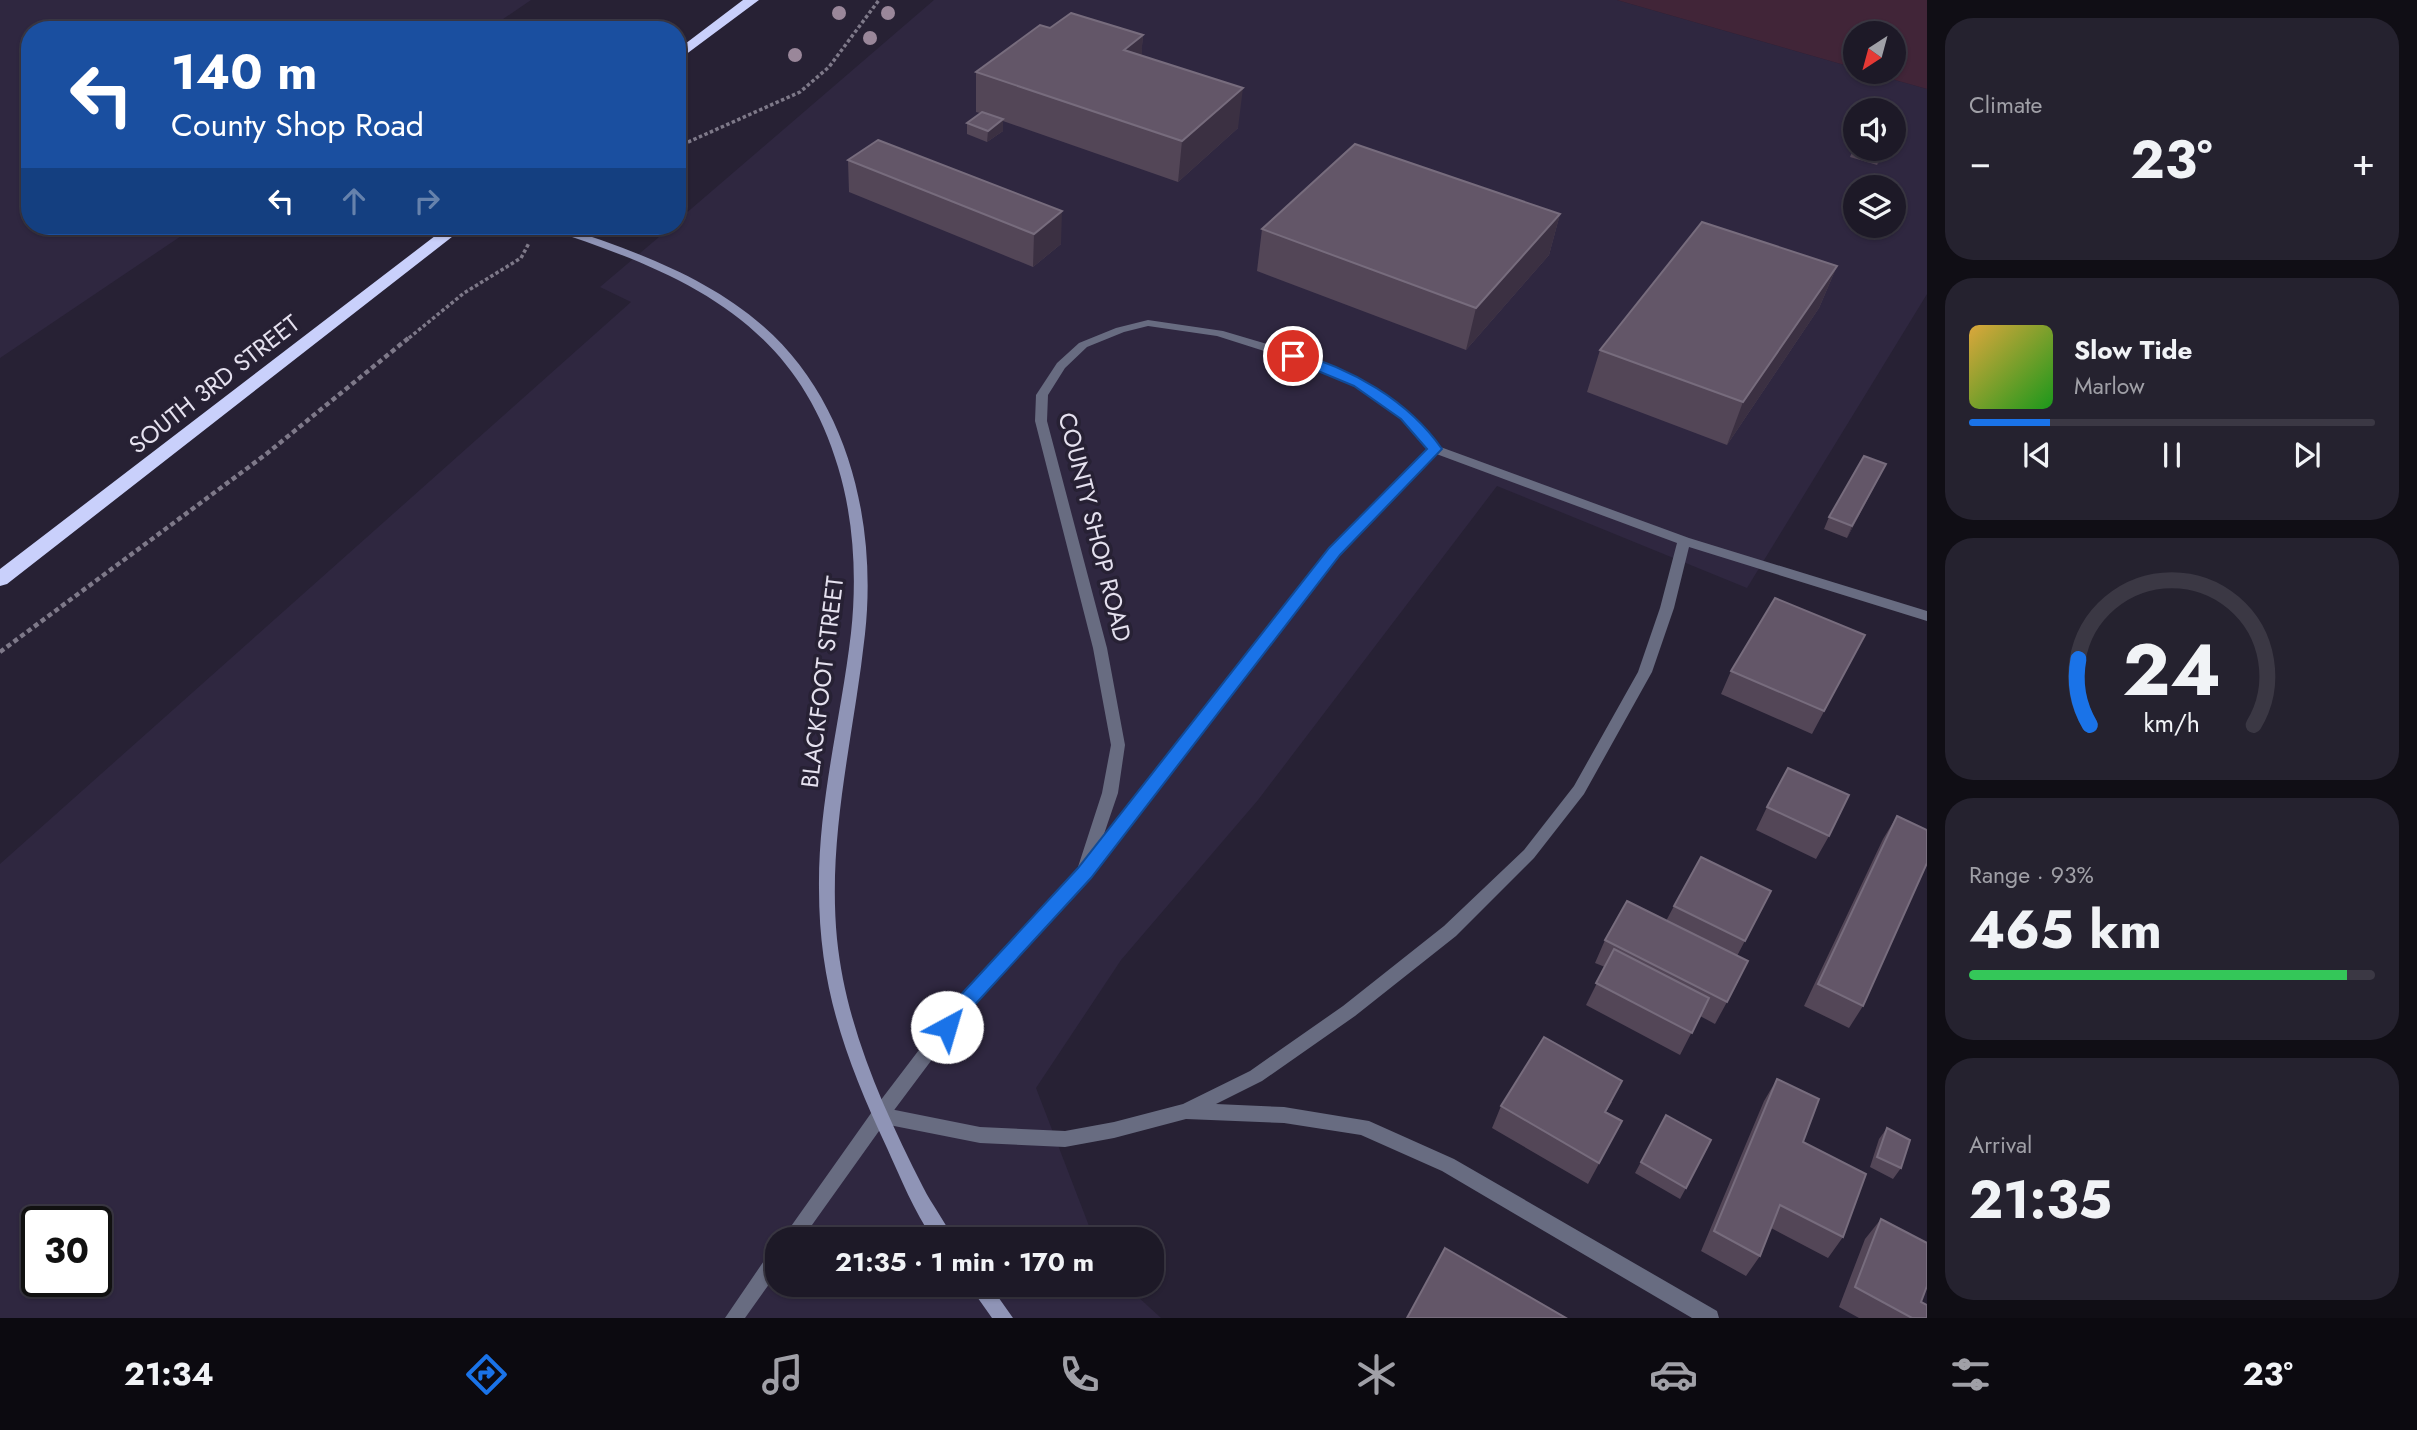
<!DOCTYPE html>
<html lang="en">
<head>
<meta charset="utf-8">
<style>
  :root { --surface:#1d1927; --page:#25222f; --text:#f1f3f6; --muted:#a0a0a7; --line:#3b3844; --accent:#1a73e8 }
  body { margin:0; font-family:Jost,sans-serif; background:var(--page); color:var(--text); height:100vh; display:flex; flex-direction:column; font-size:26px; white-space:nowrap }
  * { box-sizing:border-box; margin:0 }
  p { font-size:23px; color:var(--muted) }
  .icon { flex:none; width:38px; height:38px; fill:none; stroke:currentColor; stroke-width:2; stroke-linecap:round; stroke-linejoin:round }
  .map { position:relative; flex:1; overflow:hidden }
  .drawer { display:flex; flex-direction:column; gap:18px; padding:18px; background:#100e15; width:490px }
  .drawer>* { flex:none }
  .top-card { position:absolute; left:21px; top:21px; width:665px; height:214px; border-radius:28px; box-shadow:0 2px 5px #0004,0 0 0 2px var(--line); background:#1a4fa0; color:#fff; overflow:hidden }
  .needle { width:46px; rotate:216deg }
  .buttons { position:absolute; left:1843px; top:21px; display:grid; gap:14px }
  .buttons a { display:grid; place-items:center; width:63px; height:63px; border-radius:50%; background:var(--surface); box-shadow:0 2px 5px #0004,0 0 0 2px var(--line); font-size:35px }
  .speed { position:absolute; left:21px; top:1206px; display:flex; gap:14px; font-size:35px; font-weight:700; text-align:center }
  .speed>* { display:grid; place-content:center; width:91px; height:91px; border-radius:50%; background:var(--surface); box-shadow:0 2px 5px #0004,0 0 0 2px var(--line); line-height:1 }
  .speed .limit { border:4px solid #111; border-radius:10px; background:#fff; color:#111 }
  .pin { position:absolute; display:grid; place-items:center; width:60px; height:60px; color:#fff; margin:-30px; border:4px solid #fff; border-radius:50%; box-shadow:0 2px 7px #0007 }
  .me { position:absolute; width:77px; margin:-38px; rotate:39deg; stroke-linejoin:round; filter:drop-shadow(0 0 5px #0008) }
  .turn { display:flex; align-items:center; gap:24px; height:147px; padding:0 35px; font-size:32px }
  .turn .icon { width:91px; height:91px; stroke-width:2.5 }
  .turn b { display:block; font-size:49px; line-height:60px }
  .lanes { display:flex; align-items:center; height:66px; padding:0 35px; background:#0003; justify-content:center; gap:35px; direction:ltr }
  .lanes .off { opacity:.35 }
  .big { font-size:52px; font-weight:700; line-height:1.1 }
  .drawer .widget { flex:1; display:flex; flex-direction:column; justify-content:center; gap:10px; min-width:0; padding:0 24px; border-radius:28px; background:var(--page) }
  .drawer .dial { align-items:center; gap:0 }
  .dial svg { height:182px; overflow:visible; fill:none; stroke:var(--line); stroke-width:7; stroke-linecap:round; text-anchor:middle }
  .dial text { fill:var(--text); stroke:none }
  .song { display:flex; align-items:center; gap:21px }
  .cover { width:84px; height:84px; border-radius:10px; background:linear-gradient(135deg,hsl(40 70% 55%),hsl(120 70% 35%)) }
  .played { height:7px; border-radius:4px; background:linear-gradient(90deg,var(--accent) 20%,var(--line) 20%) }
  .keys { display:flex; justify-content:space-around; direction:ltr }
  .heat { display:flex; justify-content:space-between; align-items:center; font-size:38px; direction:ltr }
  .charge { height:10px; border-radius:5px; background:linear-gradient(90deg,#34c759 93%,var(--line) 0) }
  .trip { position:absolute; left:765px; top:1227px; width:399px; height:70px; border-radius:28px; background:var(--surface); box-shadow:0 2px 5px #0004,0 0 0 2px var(--line); font-weight:700; line-height:70px; text-align:center }
  .tab-bar { display:flex; height:112px; justify-content:space-around; align-items:center; background:#0c0a10; color:var(--muted) }
  .tab-bar .icon { width:49px; height:49px }
  .tab-bar .current { color:var(--accent) }
  .tab-bar b { font-size:32px; color:var(--text) }
  main { display:flex; flex:1; min-height:0 }
  .map>svg:first-child { display:block }
  .built { fill:#2f2740; fill-rule:evenodd }
  .green { fill:#412538 }
  .lines { fill:none; stroke-linecap:round; stroke-linejoin:round }
  .path-far1 { stroke:#7e7989; stroke-width:3.5; stroke-dasharray:3.5 2.5; stroke-linecap:butt }
  .path { stroke:#7e7989; stroke-width:4.5; stroke-dasharray:5 3.5; stroke-linecap:butt }
  .lane { fill:#686c81; fill-rule:evenodd }
  .street { fill:#686c81; fill-rule:evenodd }
  .secondary { fill:#8f94b6; fill-rule:evenodd }
  .highway { fill:#c9d0fb; fill-rule:evenodd }
  .tree { fill:#9a879a }
  .wall { fill:#534657 }
  .shaded-wall { fill:#3b3042 }
  .building { fill:#635668; stroke:#776c7d; stroke-width:2 }
  .route { fill:#1a73e8; stroke:#114b97; stroke-width:2 }
  .labels { text-anchor:middle; dominant-baseline:central; stroke-width:7; stroke-linejoin:round; paint-order:stroke }
  .street-label { font-size:24px; fill:#e5e1ef; stroke:#272134 }
</style>
</head>
<body>
<main>
<div class="map">
<svg width="1927" height="1318" viewBox="0 0 1927 1318">
  <rect width="100%" height="100%" fill="#272134"/>
  <path class="built" d="M0,0h531l-44,30h-457v196h166l-196,132z
    M934,0h683l238,68v4h12l60,17v205l-180,294 -250,-102 -239,314 -137,160 -85,128 58,151h-317v45l348,1 36,33h-1161v-454l631,-562 -31,-15 72,-61h5v-5zM1855,110h39v39h-39zM1855,187h39v39h-39zM37,1222h59v59h-59z"/>
  <path class="green" d="M1617,0h310v89l-60,-17h27v-39h-39v35z"/>
  <g class="lines">
    <path class="path-far1" d="M677,147l123,-55 29,-25 50,-67
      M409,338l55,-45 57,-35 8,-15"/>
    <path class="path" d="M0,652l265,-197 146,-119"/>
    <path class="lane" d="M1435,445l254,93 238,73v10l-238,-74 -15,61 -22,64 -68,122 -50,64 -78,78 -101,80 -93,65 -46,23 68,3 85,14 85,38 263,152 2,7h-27l-250,-147 -81,-36 -77,-12 -98,-4 -72,19 -49,9 -85,-4 -96,-19 -82,115h-20l92,-130 6,-2 100,20 85,4 49,-9 69,-18 67,-33 93,-65 101,-80 80,-76 50,-64 64,-114 22,-64 17,-65 -246,-91 -2,-3z
      M777,1249v24l-32,45h-20l45,-66z"/>
    <path class="street" d="M1148,320l75,11 74,22 66,27 47,33 31,36 -102,106 -249,322 -121,133 -83,111 -6,2 -6,-2 -3,-6 3,-6 83,-109 120,-130 25,-77 9,-48 -18,-97 -58,-227 1,-26 21,-32 22,-20 37,-15zM1148,326l69,10 72,23 66,27 47,33 26,30 -99,100 -226,288 15,-44 7,-48 -18,-97 -60,-227 1,-26 17,-27 22,-21 37,-15z"/>
    <path class="secondary" d="M544,226h15c71,23 147,50 204,100 86,75 114,198 102,308 -11,102 -38,201 -28,305 9,88 46,169 86,248 9,18 22,34 30,52h-20c-19,-28 -32,-60 -46,-91 -41,-88 -68,-160 -68,-259 -1,-87 22,-170 32,-256 6,-55 3,-113 -13,-166 -44,-148 -158,-195 -293,-239z
      M968,1284h21l24,34h-21z"/>
    <path class="highway" d="M743,0h16l-82,61v-11z
      M448,226h18l-459,358 -7,2v-17z"/>
  </g>
  <g class="tree">
    <circle cx="839" cy="13" r="7"/>
    <circle cx="888" cy="13" r="7"/>
    <circle cx="870" cy="38" r="7"/>
    <circle cx="795" cy="55" r="7"/>
  </g>
  <path class="wall" d="M1050,28l93,7 -2,21 97,72 -60,54 -175,-61v10l-16,11 -20,-8v-11l13,-10 -4,-1v-40z
    M1855,145v4h33l-11,16 -27,-8z
    M848,160l213,84 -28,23 -184,-75z
    M1560,214l-11,41 -83,95 -209,-79 5,-42z
    M1837,266l-18,42 -92,137 -140,-53 13,-42z
    M1886,464l-39,74 -23,-9 5,-12z
    M1865,635l-53,99 -91,-40 10,-23z
    M1767,807l62,29 -13,23 -60,-29z
    M1897,816l-34,190 -14,22 -45,-22 79,-167z
    M1771,891l-34,65 -10,46 -12,22 -15,-8 -20,39 -94,-50 19,-38 -10,-4 10,-23 61,-19 8,-15z
    M1777,1079l66,158 -15,21 -57,-30 -11,28 -14,20 -45,-25 63,-150z
    M1612,1102l-6,10 16,9 -34,63 -96,-56 9,-22z
    M1666,1115l20,73 -6,11 -45,-26z
    M1887,1128l14,40 -8,11 -23,-12 9,-28z
    M1881,1219l40,83 6,16h-68l-20,-11 26,-68z"/>
  <path class="shaded-wall" d="M1143,35l-3,40 -16,-25z
    M1243,88l-5,40 -60,54 4,-41z
    M1003,119v12l-16,11 1,-11z
    M1885,149h3l-11,16 4,-11z
    M1062,211l-1,33 -28,23 1,-33z
    M1560,214l-11,41 -83,95 10,-42z
    M1837,266l-18,42 -92,137 16,-43z
    M1886,464l-6,12 -33,62 5,-12z"/>
  <path class="building" d="M1071,13l72,22 -19,15 119,38 -61,53 -206,-69 64,-47 10,3z
    M982,112l21,7 -15,12 -21,-8z
    M1894,128l5,1 -5,8z
    M878,140l184,71 -28,23 -186,-74z
    M1355,144l205,70 -84,94 -214,-79z
    M1866,149h19l-4,5z
    M1702,222l135,44 -94,136 -143,-52z
    M1864,456l22,8 -34,62 -23,-9z
    M1775,598l90,37 -41,76 -93,-40z
    M1788,768l61,27 -20,41 -62,-29z
    M1897,816l30,14v33l-64,143 -45,-22z
    M1701,857l70,34 -26,50 -71,-35z
    M1627,901l121,60 -21,41 -122,-62z
    M1614,949l95,49 -17,35 -96,-50z
    M1544,1037l78,44 -17,31 17,9 -23,42 -98,-57z
    M1777,1079l42,20 -16,43 63,32 -23,63 -63,-32 -20,51 -46,-25z
    M1666,1115l45,25 -25,48 -45,-26z
    M1887,1128l23,12 -9,28 -24,-11z
    M1881,1219l46,24v43l-6,16 6,3v13h-15l-57,-31z
    M1445,1248l121,70h-159z"/>
  <path class="route" d="M1293,352c58,16 115,48 149,97l-102,106 -249,323 -121,132c-8,11 -15,28 -30,23l-3,-6 20,-28 121,-131 251,-320 98,-99 -26,-30 -47,-33 -65,-27 -2,-3z"/>
  <g class="labels">
    <g class="street-label">
      <text transform="translate(214 384) rotate(-38)">SOUTH 3RD STREET</text>
      <text transform="translate(1095 527) rotate(76)">COUNTY SHOP ROAD</text>
      <text transform="translate(822 682) rotate(-83)">BLACKFOOT STREET</text>
    </g>
  </g>
</svg>
<div class="buttons">
<a><svg class="needle" viewBox="-14 -14 28 28"><path d="M0-13l5 13h-10z" fill="#e53935"/><path d="M0 13l5-13h-10z" fill="#a0a0a7"/></svg></a>
<a><svg class="icon" aria-label="sound" viewBox="0 0 24 24"><path d="M4 9h4l5-4v14l-5-4H4zM17 9q2 3 0 6"/></svg></a>
<a><svg class="icon" aria-label="layers" viewBox="0 0 24 24"><path d="M12 4l9 5-9 5-9-5zM3 14l9 5 9-5"/></svg></a>
</div>
<div class="speed"><div class="limit">30</div></div>
<div class="pin" style="left:1293px;top:356px;background:#d93025"><svg class="icon" aria-label="arrive" viewBox="0 0 24 24"><path d="M6 21V4h12l-3 4 3 4H6"/></svg></div>
<svg class="me" style="left:947px;top:1027px" viewBox="-20 -20 40 40"><circle r="19" fill="#fff"/><path d="M0-13L10 11 0 6-10 11z" fill="#1a73e8"/></svg>
<div class="trip">21:35 · 1 min · 170 m</div>
<div class="top-card">
<div class="turn"><svg class="icon" aria-label="left" viewBox="0 0 24 24"><path d="M17 20v-9H6M10 6l-5 5 5 5"/></svg><div><b>140 m</b>County Shop Road</div></div>
<div class="lanes"><svg class="icon" aria-label="left" viewBox="0 0 24 24"><path d="M17 20v-9H6M10 6l-5 5 5 5"/></svg><svg class="icon off" aria-label="ahead" viewBox="0 0 24 24"><path d="M12 20V5M6 11l6-6 6 6"/></svg><svg class="icon off" aria-label="right" viewBox="0 0 24 24"><path d="M7 20v-9h11M14 6l5 5-5 5"/></svg></div>
</div>
</div>
<section class="drawer">
<div class="widget"><p>Climate</p>
<div class="heat"><a>−</a><b class="big">23°</b><a>+</a></div>
</div>
<div class="widget">
<div class="song"><i class="cover"></i><div><b>Slow Tide</b><p>Marlow</p></div></div>
<div class="played"></div>
<div class="keys"><svg class="icon" aria-label="previous" viewBox="0 0 24 24"><path d="M18 5L8 12l10 7zM5 5v14"/></svg><svg class="icon" aria-label="pause" viewBox="0 0 24 24"><path d="M8 5v14M16 5v14"/></svg><svg class="icon" aria-label="next" viewBox="0 0 24 24"><path d="M6 5l10 7-10 7zM19 5v14"/></svg></div>
</div>
<div class="widget dial"><svg viewBox="0 0 100 80">
<path d="M14 69A42 42 0 1 1 86 69"/>
<path d="M14 69A42 42 0 0 1 9 40" stroke="#1a73e8"/>
<text x="50" y="56" font-size="32" font-weight="700">24</text>
<text x="50" y="72" font-size="11">km/h</text>
</svg></div>
<div class="widget"><p>Range · 93%</p><b class="big">465 km</b><div class="charge"></div></div>
<div class="widget"><p>Arrival</p><b class="big">21:35</b></div>
</section>
</main>
<nav class="tab-bar">
<b>21:34</b>
<svg class="icon current" aria-label="directions" viewBox="0 0 24 24"><path d="M12 3l9 9-9 9-9-9zM9 14v-3h6M13 9l2 2-2 2"/></svg>
<svg class="icon" aria-label="music" viewBox="0 0 24 24"><path d="M9 18V5l10-2v13"/><circle cx="6" cy="18" r="3"/><circle cx="16" cy="16" r="3"/></svg>
<svg class="icon" aria-label="phone" viewBox="0 0 24 24"><path d="M5 4h4l2 5-3 2q2 4 5 5l2-3 5 2v4C11 20 4 13 5 4z"/></svg>
<svg class="icon" aria-label="climate" viewBox="0 0 24 24"><path d="M12 3v18M4 7l16 10M4 17L20 7"/></svg>
<svg class="icon" aria-label="car" viewBox="0 0 24 24"><path d="M5 17H2v-5l4-1 3-4h7l3 4 3 1v5h-3M9 17h6M6 11h13"/><circle cx="7" cy="17" r="2"/><circle cx="17" cy="17" r="2"/></svg>
<svg class="icon" aria-label="filters" viewBox="0 0 24 24"><path d="M4 7h16M4 17h16"/><circle cx="9" cy="7" r="2"/><circle cx="15" cy="17" r="2"/></svg>
<b>23°</b>
</nav>
</body>
</html>
